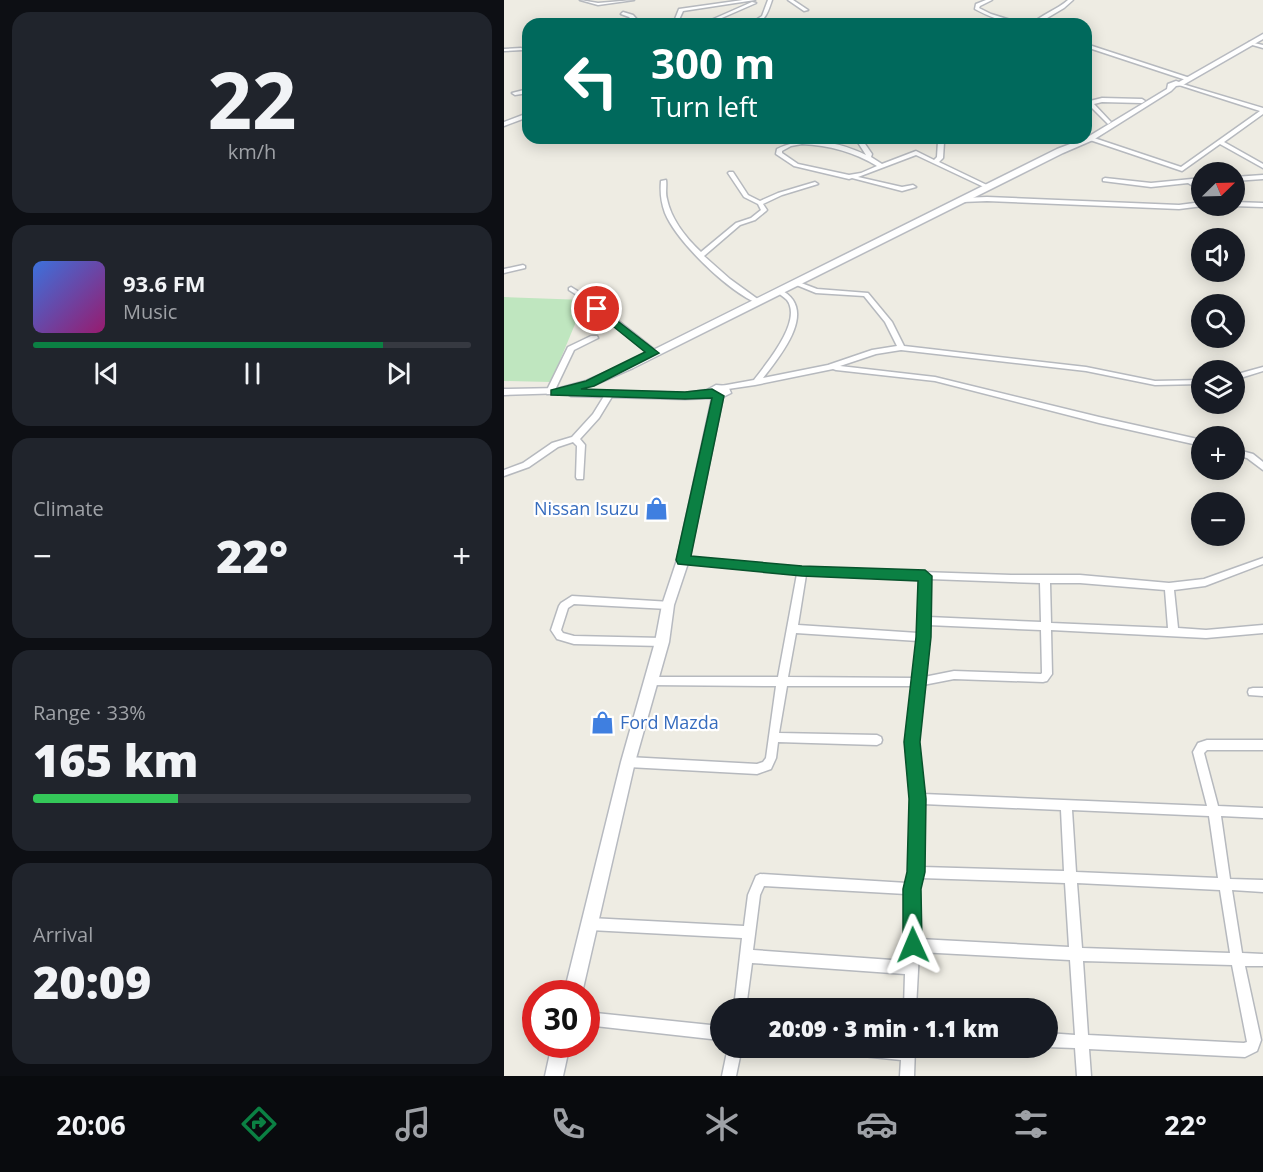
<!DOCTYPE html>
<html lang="en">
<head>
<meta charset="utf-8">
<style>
  :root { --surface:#171b24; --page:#20242c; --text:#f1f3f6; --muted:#9ea1a6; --line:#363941; --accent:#0b8043 }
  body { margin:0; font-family:"Open Sans",sans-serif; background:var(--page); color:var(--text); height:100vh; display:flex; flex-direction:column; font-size:22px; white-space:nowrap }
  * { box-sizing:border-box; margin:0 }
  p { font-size:20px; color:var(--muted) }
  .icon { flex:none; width:33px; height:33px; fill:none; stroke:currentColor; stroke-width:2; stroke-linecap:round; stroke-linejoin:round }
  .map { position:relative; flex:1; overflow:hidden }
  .panel { display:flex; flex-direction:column; gap:12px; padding:12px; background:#0d0f14; width:504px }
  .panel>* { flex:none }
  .hud { position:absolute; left:18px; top:18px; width:570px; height:126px; border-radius:18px; box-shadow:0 3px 15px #0003; background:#00695c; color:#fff; overflow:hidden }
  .needle { width:39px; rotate:67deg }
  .tools { position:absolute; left:687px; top:162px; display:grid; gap:12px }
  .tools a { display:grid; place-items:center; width:54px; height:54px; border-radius:50%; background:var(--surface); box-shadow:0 3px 15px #0003; font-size:30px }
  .speed { position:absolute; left:18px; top:980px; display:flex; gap:12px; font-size:30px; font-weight:700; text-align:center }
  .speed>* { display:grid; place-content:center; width:78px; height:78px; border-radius:50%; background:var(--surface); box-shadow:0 3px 15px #0003; line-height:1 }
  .speed .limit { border:9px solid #d22; background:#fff; color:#111 }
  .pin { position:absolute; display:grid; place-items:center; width:51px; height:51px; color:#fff; margin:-26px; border:3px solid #fff; border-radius:50%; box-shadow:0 2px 6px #0007 }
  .me { position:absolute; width:66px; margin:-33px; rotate:359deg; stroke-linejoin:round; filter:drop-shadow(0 0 4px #0008) }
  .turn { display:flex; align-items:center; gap:21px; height:126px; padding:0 30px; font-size:27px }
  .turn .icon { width:78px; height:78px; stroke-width:2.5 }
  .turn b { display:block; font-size:42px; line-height:51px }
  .big { font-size:45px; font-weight:800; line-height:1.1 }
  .panel .widget { flex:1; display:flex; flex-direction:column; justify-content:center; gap:9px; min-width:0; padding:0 21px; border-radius:18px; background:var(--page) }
  .panel .dial { align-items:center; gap:0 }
  .dial b { font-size:78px; line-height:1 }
  .song { display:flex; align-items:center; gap:18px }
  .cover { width:72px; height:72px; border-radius:9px; background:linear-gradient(135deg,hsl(220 70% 55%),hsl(320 70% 35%)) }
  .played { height:6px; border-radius:3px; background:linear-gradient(90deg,var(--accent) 80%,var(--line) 80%) }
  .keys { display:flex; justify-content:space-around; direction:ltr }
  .heat { display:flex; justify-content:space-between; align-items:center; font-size:33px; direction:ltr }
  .charge { height:9px; border-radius:4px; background:linear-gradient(90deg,#34c759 33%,var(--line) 0) }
  .trip { position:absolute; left:206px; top:998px; width:348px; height:60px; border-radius:30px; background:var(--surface); box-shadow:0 3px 15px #0003; font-weight:800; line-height:60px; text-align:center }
  .dock { display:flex; height:96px; justify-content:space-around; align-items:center; background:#090b0e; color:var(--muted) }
  .dock .icon { width:42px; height:42px }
  .dock .current { color:var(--accent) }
  .dock b { font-size:27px; color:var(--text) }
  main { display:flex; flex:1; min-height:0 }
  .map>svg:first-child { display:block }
  .green { fill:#bfe6bf }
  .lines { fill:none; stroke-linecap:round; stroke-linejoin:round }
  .street-casing { stroke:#b6b9be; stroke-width:3 }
  .secondary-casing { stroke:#b7bac0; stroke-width:3 }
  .street { fill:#fff; fill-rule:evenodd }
  .secondary { fill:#fff; fill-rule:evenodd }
  .route { fill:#0b8043; stroke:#07532c; stroke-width:1.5 }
  .labels { text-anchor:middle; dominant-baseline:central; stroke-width:4.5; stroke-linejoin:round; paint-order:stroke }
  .shop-label { font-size:18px; fill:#366cbe; stroke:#fff; text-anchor:end }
</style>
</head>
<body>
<main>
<section class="panel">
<div class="widget dial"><b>22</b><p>km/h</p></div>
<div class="widget">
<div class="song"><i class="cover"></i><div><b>93.6 FM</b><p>Music</p></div></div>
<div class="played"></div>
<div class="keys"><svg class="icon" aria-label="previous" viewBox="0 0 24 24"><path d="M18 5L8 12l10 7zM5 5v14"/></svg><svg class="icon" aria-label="pause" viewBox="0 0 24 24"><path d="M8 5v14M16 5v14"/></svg><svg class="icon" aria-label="next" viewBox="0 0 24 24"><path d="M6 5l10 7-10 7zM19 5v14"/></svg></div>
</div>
<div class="widget"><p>Climate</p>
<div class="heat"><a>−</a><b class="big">22°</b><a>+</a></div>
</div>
<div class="widget"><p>Range · 33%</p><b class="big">165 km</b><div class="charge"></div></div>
<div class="widget"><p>Arrival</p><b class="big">20:09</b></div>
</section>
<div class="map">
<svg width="759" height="1076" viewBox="0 0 759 1076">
  <rect width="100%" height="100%" fill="#eeece3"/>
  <path class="green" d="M0,297l81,3 -34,82 -47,-1z"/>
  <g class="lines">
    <defs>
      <path id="street" d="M76,0l18,3 36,-3 -36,5z
        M239,0h12l-72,11 -6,13h-4l6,-15z
        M264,0h4c-4,12 -7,24 -22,24l12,-8z
        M284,0h5l15,10 -4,1z
        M482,0h6l-12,6 -1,2 12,6 32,10c-16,0 -33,-7 -48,-15l1,-5z
        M564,0h5l-9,8 -27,16h-5c10,-10 25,-14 36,-24z
        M248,2l4,1 -48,21h-6z
        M119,12l10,3 8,9h-5l-7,-7 -8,-3z
        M745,42l14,3v3l-14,-4z
        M582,44l104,34 1,1 -5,1 -100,-33z
        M17,48l2,1v1l-19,1v-2z
        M675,83l84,25v6l-39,28 39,22v4l-43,-24 -38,27 -98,-33h2v-3l2,1 93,31 79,-56 -81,-26z
        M24,89v4l-13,2 -3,-2z
        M598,98l40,1 3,2 -3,2 -40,-1 -8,2 16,17 1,1 -3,2 -19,-19 -3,1v-4z
        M24,113v4l-24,9v-4z
        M351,138h6l11,16 -1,3 11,7 34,-13 18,9 3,-3 1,-16 3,-3h7l-4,4 -1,16 -4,4 52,25 -5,1 -70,-33 -58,22 44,10 11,-2 3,2 -14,4 -50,-13 -3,1 -55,-13 -18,-12 1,-5c28,-14 62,-7 89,6zM298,144c27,1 52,8 75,22l-16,7 -12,2 -51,-11 -16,-11v-2l9,-5z
        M225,172h4l15,23 12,6 18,-8 37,-11 3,2 -36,11 -19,9 4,6 -1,1 -11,9 -15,5 -36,31 26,23 29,21v2l-2,1c-29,-12 -80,-61 -92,-90 -4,-11 -5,-20 -4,-32l5,-1c1,6 -1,13 1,19 4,20 19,39 34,53l35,-29 15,-5 10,-8 -3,-6 -14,-7 -16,-24z
        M759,175v4l-29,2v-4z
        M601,178l46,5 51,-5v4h-7l7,8v8l-9,-12 -5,-3 -37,4 -48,-6v-2z
        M483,197l192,8 23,-3v4h1l-24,3 -192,-8 -25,1 -3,-2 3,-2z
        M730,202l29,1v4l-30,-1h1z
        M19,265l2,1v2l-21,5v-4z
        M292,281l21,8 51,4 24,29 12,24 182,21 69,14 47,-1v4l-47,1 -69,-14 -185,-21 -25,4 -36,12 95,11 164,40 103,23v6l-103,-23 -164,-42 -99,-11 -3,-1 -78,16 -34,5 -1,-2 1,-2 33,-6c12,-16 49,-59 33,-80 -3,-3 -8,-6 -11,-9l3,-2c41,19 2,66 -16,89l65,-13 44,-15 25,-4 -12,-24 -21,-26 -48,-3 -22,-9 -1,-1z
        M67,287l21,13 64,51v4h-6l-62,-53 -19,-12v-2z
        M87,336h6l1,2 -24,12 -20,42 -1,2h-6l-1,-2 22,-45z
        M759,367v4l-29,9v-5z
        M102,393h3l4,2 -14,23 -19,21 5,6 -2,34h-6l-1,-2 1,-31 -4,-4 -15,5 -29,20 -25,9v-6l19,-7 29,-20 20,-6 21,-23z
        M730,449l19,5 10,8v8l-16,-12 -13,-3z
        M179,557l119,11 209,7h69l89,8 35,-4 59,-21v6l-58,22 -31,4 4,38 28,2 57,-5v8l-57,5 -155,-8 1,44 -5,7 -4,1 -89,-3 -31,6 -6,57 6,52 284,12 -14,-54 5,-9 9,-3h56v10h-56l-3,3 14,53 45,2v10l-42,-2 9,63 33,1v12l-31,-2 10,63 21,1v12h-18l16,74 -4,11 -12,6 -156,-8 2,27h-14l-2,-28 -28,-1v-14l28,2 -5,-75 -151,-8 -3,56h-12l1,-34 -153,-11 -6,45h-12l8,-70 -152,-8 -4,-2 -2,-4 2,-4 4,-2 154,8 4,-31 8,-19 4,-2 147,9 3,-11 2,-73 -5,-57 6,-56h-126l-8,47 98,2 4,2 1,3 -1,3 -4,2 -99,-3 -2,16 -5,11 -14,5 -129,-7 -4,-2 -1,-3 1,-3 4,-2 129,7 6,-2 3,-4 10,-72 -126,-1 -4,-1 -1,-3 1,-3 4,-1h128l19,-103 -114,-11 -3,-1 -2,-2 2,-2zM302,575l114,4 -2,54 -120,-8zM426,579l110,4 1,39 -113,-5zM546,583h30l85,7 3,38 -117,-5zM424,625l113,5 1,43 -1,1 -87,-3 -30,6zM292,633l122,8 -4,37 -126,-1zM419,804l138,6 3,61 -142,-4zM568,810l137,6 9,62 -142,-6zM417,878l144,5 4,64 -150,-8 -1,-50zM573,883l143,7 10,63 -148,-5zM260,886l142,8v67l-153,-11 7,-55zM579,961l149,4 15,77 -3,1 -156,-8z
        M68,596l99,6 2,3 -2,3 -3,1 -94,-5 -6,4 -7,22 2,3 11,3 88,2 3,1 2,3 -2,3 -3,1 -88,-2 -17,-5 -6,-9 8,-24 2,-3z
        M749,688h10v8l-14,-1 -1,-3 1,-3z
        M82,1012l134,14v14l-134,-15z
        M224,1047h14l-6,29h-14z
        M333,1047h78l-1,29h-14l1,-16 -57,-6 -5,-2z"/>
      <path id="secondary" d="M759,34v5l-80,46 -7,1 -5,5 -78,49 -30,13 -430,215 -39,17 -18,5 109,3 22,-3 9,-5 12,1 3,7 -8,4 -34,163 -15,45 -5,37 -34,120 -53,231h-18l57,-231 34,-120 7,-37 15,-45 35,-162 -27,1 -114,-3 -5,-3 -62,2v-6l56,-1 26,-7 39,-17 432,-215 29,-11 81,-49 1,-5 8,-3 3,1z
        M48,1044h18l-7,32h-18z"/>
    </defs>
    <use href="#street" class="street-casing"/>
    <use href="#secondary" class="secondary-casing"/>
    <use href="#street" class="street"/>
    <use href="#secondary" class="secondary"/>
  </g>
  <path class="route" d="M93,305l62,48 -65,33 -13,3 104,3 27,-3 12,7 -33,160 111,10 123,4 7,6 -1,61 -11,105 6,57 -1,73 -4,17 1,56 -3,7 -6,2 -7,-2 -3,-7v-56l4,-17 2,-73 -5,-57 12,-105 2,-56 -116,-5 -124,-12 -2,-4 36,-162 -27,1 -134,-4v-5l35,-9 59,-29 -51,-41v-5z"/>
  <defs>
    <symbol id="shop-bare" viewBox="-9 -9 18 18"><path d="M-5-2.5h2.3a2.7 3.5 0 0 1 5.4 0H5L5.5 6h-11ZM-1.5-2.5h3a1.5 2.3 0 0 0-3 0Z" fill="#3f7fe0" stroke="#fff" stroke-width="2.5" paint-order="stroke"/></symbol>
  </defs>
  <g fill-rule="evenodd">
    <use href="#shop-bare" x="136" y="492" width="33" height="33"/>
    <use href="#shop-bare" x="82" y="706" width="33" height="33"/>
  </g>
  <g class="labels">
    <g class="shop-label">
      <text x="135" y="508">Nissan Isuzu</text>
      <text x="116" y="722" text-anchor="start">Ford Mazda</text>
    </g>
  </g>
</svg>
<div class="tools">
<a><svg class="needle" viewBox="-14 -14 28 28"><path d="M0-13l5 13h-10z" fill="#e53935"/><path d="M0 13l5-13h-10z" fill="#9ea1a6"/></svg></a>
<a><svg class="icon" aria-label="sound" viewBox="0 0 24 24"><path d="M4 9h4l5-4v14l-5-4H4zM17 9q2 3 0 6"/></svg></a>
<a><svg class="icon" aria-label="search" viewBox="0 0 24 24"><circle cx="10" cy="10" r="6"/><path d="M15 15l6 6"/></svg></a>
<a><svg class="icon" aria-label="layers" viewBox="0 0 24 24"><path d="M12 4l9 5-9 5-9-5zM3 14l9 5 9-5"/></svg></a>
<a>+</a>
<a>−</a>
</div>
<div class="speed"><div class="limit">30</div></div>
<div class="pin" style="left:93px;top:309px;background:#d93025"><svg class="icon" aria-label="arrive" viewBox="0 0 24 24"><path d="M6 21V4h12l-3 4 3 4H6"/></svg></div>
<svg class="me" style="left:409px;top:945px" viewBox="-20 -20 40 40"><path d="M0-17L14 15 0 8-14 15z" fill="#0b8043" stroke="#fff" stroke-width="4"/></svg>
<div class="trip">20:09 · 3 min · 1.1 km</div>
<div class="hud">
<div class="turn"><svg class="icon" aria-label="left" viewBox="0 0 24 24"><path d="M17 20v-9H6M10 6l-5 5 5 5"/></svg><div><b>300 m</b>Turn left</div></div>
</div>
</div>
</main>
<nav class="dock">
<b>20:06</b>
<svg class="icon current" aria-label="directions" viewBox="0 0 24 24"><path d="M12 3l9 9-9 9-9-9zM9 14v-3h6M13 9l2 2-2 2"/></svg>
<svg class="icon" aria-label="music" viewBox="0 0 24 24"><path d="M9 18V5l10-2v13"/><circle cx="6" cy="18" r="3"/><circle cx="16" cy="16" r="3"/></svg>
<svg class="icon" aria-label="phone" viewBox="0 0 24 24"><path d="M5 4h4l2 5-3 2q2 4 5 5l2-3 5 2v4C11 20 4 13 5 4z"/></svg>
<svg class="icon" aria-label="climate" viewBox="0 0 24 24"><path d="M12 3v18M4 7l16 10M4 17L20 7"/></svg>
<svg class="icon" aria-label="car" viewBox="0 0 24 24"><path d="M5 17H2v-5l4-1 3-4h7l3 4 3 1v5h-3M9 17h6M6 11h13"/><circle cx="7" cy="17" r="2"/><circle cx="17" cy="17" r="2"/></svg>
<svg class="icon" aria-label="filters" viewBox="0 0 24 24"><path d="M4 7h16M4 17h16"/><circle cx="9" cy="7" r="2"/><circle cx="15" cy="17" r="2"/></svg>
<b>22°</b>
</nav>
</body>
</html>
